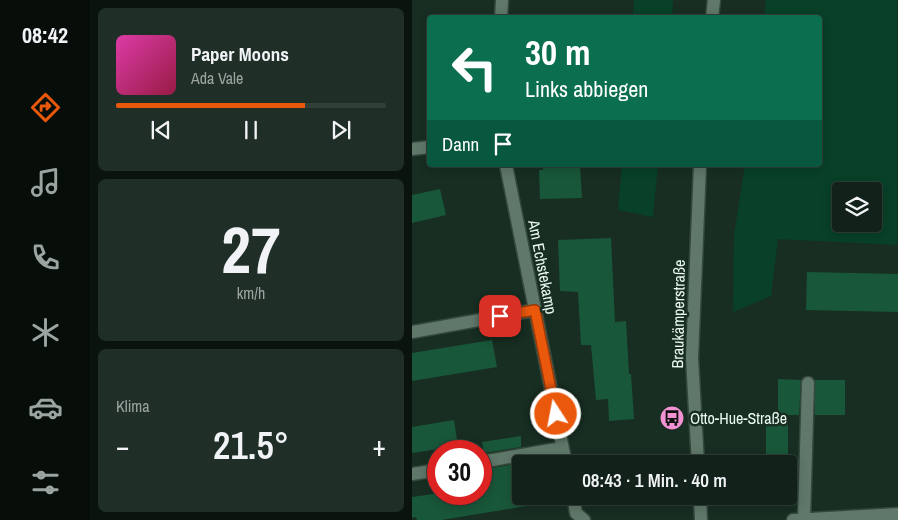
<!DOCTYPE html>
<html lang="de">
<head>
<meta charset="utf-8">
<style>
  :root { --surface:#12221a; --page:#1f2f27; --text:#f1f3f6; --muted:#9ca4a2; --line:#313f39; --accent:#ea580c }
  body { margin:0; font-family:"Archivo Narrow",sans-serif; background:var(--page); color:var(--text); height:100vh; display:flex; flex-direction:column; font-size:19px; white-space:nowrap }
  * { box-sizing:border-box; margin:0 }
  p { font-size:16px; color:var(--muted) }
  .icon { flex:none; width:28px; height:28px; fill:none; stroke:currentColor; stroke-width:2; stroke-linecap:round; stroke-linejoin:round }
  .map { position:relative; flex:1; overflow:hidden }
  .side { display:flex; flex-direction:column; gap:8px; padding:8px; background:#0a130e; width:322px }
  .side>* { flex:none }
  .banner { position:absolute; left:15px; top:15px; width:395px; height:152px; border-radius:5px; box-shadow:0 2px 12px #0003,0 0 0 1px var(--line); background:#0b6e4f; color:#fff; overflow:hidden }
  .fabs { position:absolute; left:420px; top:182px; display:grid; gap:10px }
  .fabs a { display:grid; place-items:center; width:50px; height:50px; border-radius:5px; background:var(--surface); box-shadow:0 2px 12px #0003,0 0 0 1px var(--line); font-size:25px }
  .speed { position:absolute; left:15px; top:440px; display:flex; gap:10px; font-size:25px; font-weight:700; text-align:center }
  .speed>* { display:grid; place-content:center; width:65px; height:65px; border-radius:50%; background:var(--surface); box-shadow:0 2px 12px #0003,0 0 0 1px var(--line); line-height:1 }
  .speed .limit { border:8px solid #d22; background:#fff; color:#111 }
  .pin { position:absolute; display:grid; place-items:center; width:42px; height:42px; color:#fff; margin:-21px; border-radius:10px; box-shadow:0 2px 8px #0006 }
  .me { position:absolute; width:55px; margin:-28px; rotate:349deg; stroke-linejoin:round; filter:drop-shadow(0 0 4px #0008) }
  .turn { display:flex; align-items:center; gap:18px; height:105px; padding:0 15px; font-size:22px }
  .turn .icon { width:65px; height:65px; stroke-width:2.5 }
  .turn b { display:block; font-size:35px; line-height:42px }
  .then { display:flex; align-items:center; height:48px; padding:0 15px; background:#0003; gap:10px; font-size:19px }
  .big { font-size:38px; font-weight:600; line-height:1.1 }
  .side .widget { flex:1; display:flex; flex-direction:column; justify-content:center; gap:8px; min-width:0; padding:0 18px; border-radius:8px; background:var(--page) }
  .side .dial { align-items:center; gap:0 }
  .dial b { font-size:65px; line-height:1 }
  .song { display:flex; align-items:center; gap:15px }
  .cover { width:60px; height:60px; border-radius:8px; background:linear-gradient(135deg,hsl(320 70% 55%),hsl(340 70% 35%)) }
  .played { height:5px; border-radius:2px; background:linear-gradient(90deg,var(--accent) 70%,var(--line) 70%) }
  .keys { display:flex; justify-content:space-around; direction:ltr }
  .heat { display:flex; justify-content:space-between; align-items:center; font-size:28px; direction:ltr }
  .trip { position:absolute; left:100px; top:455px; width:285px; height:50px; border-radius:5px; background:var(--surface); box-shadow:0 2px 12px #0003,0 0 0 1px var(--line); font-weight:600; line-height:50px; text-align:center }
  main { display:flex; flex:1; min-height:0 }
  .tab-bar { display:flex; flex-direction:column; width:90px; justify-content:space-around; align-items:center; background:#070e0a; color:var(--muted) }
  .tab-bar .icon { width:35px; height:35px }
  .tab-bar .active { color:var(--accent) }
  .tab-bar b { font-size:22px; color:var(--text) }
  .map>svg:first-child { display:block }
  .green { fill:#084028; fill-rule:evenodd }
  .building { fill:#19573a }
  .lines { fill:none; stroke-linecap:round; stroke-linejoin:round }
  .minor-casing { stroke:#35483d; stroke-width:15 }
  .minor { stroke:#5f7869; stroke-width:12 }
  .route-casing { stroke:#983908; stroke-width:12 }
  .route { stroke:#ea580c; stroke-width:9 }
  .labels { text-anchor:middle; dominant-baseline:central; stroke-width:5; stroke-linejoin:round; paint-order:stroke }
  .street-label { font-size:16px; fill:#eaf8f0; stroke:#182e22 }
  .poi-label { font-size:16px; fill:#eaf8f0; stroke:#182e22; text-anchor:start }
</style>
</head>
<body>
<main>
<nav class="tab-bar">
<b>08:42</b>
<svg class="icon active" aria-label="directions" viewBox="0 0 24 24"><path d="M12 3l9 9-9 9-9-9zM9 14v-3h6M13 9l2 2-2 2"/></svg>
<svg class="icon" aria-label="music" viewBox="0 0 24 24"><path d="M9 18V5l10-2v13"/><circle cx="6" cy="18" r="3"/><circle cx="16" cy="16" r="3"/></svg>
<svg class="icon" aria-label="phone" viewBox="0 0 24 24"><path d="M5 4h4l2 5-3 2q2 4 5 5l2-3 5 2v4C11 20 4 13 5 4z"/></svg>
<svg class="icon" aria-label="climate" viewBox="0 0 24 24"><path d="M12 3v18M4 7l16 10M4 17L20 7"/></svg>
<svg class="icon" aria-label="car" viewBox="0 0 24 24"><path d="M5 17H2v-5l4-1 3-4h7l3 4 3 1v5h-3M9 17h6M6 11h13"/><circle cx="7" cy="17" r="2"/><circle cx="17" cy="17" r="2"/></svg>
<svg class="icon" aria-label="filters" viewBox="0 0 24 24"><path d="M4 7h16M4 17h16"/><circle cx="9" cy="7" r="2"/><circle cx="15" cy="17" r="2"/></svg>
</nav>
<section class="side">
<div class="widget">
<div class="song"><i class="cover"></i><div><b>Paper Moons</b><p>Ada Vale</p></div></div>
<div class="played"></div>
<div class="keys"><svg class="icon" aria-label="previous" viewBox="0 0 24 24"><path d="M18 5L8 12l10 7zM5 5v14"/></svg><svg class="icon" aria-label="pause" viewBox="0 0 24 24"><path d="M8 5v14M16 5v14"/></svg><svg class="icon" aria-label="next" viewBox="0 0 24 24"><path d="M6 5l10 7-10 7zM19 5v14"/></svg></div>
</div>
<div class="widget dial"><b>27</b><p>km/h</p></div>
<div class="widget"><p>Klima</p>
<div class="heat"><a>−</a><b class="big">21.5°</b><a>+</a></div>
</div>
</section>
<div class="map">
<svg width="486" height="520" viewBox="0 0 486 520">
  <rect width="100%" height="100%" fill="#182e22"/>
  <path class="green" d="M222,0h39l-1,17h-39z
    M354,0h131v245l-119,-6 -7,57 -38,16 1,-77 11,-70h75v-147l-56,-1zM461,191v33h-32v-33z
    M210,165h36l-5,52 -35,-7z"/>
  <path class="building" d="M131,165h37l2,33 -42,1 -1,-29h4z
    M28,189l6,26 -34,8v-28z
    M199,238l4,84 11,-1 3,53h2l3,45 -25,2 -1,-22 -12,1 -5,-55h-10l-3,-53 -18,-1 -2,-51z
    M395,272l91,2v38l-92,-2z
    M80,340l5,27 -85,14v-28z
    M366,379l23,1 -2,35h-11v49h-22v-50l12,1z
    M403,380h30v35h-30z
    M42,420l4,26 -46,7v-26z
    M109,436v11l-37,6 -2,-11z
    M109,463v33h5l1,10 -86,14h-24l-1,-3 -4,1v-21l21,-3h48v-8l9,-2 -3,-15z"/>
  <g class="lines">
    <defs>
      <path id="minor" d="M89,18l1,-18
        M300,18l2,-18
        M0,149l18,-2
        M94,165l60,299
        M0,332l123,-22
        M69,462l81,-14
        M286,464l-6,-106 8,-193
        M0,474l26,-4
        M161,496l3,17 8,7
        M288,496l1,24
        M392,519l4,-136
        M381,520l105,-6"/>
    </defs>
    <use href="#minor" class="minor-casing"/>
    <use href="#minor" class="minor"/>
  </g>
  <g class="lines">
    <defs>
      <path id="route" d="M88,316l35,-6 21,104"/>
    </defs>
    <use href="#route" class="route-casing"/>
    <use href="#route" class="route"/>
  </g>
  <defs>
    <symbol id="bus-disc" viewBox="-11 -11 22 22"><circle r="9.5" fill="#f391d5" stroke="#182e22"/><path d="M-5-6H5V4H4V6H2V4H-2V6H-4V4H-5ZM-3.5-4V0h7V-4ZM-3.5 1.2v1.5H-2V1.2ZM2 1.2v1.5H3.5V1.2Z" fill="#111"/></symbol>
  </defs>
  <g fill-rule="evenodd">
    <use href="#bus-disc" x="246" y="404" width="28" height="28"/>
  </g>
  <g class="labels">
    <g class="street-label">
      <text transform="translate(131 267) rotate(79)">Am Echstekamp</text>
      <text transform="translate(266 314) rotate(-89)">Braukämperstraße</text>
    </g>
    <g class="poi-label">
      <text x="278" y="418">Otto-Hue-Straße</text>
    </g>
  </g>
</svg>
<div class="fabs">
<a><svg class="icon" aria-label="layers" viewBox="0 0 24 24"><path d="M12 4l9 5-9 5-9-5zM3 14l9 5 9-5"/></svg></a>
</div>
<div class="speed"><div class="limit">30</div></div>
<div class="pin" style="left:88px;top:316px;background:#d93025"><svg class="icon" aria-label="arrive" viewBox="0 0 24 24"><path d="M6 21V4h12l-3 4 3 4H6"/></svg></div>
<svg class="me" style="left:144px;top:414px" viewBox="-20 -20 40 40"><circle r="17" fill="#ea580c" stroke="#fff" stroke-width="3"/><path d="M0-11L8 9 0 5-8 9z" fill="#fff"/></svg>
<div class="trip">08:43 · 1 Min. · 40 m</div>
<div class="banner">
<div class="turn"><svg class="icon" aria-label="left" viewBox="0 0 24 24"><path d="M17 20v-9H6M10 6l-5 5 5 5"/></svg><div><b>30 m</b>Links abbiegen</div></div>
<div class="then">Dann<svg class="icon" aria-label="arrive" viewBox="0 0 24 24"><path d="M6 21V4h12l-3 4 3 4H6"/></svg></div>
</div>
</div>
</main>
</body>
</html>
